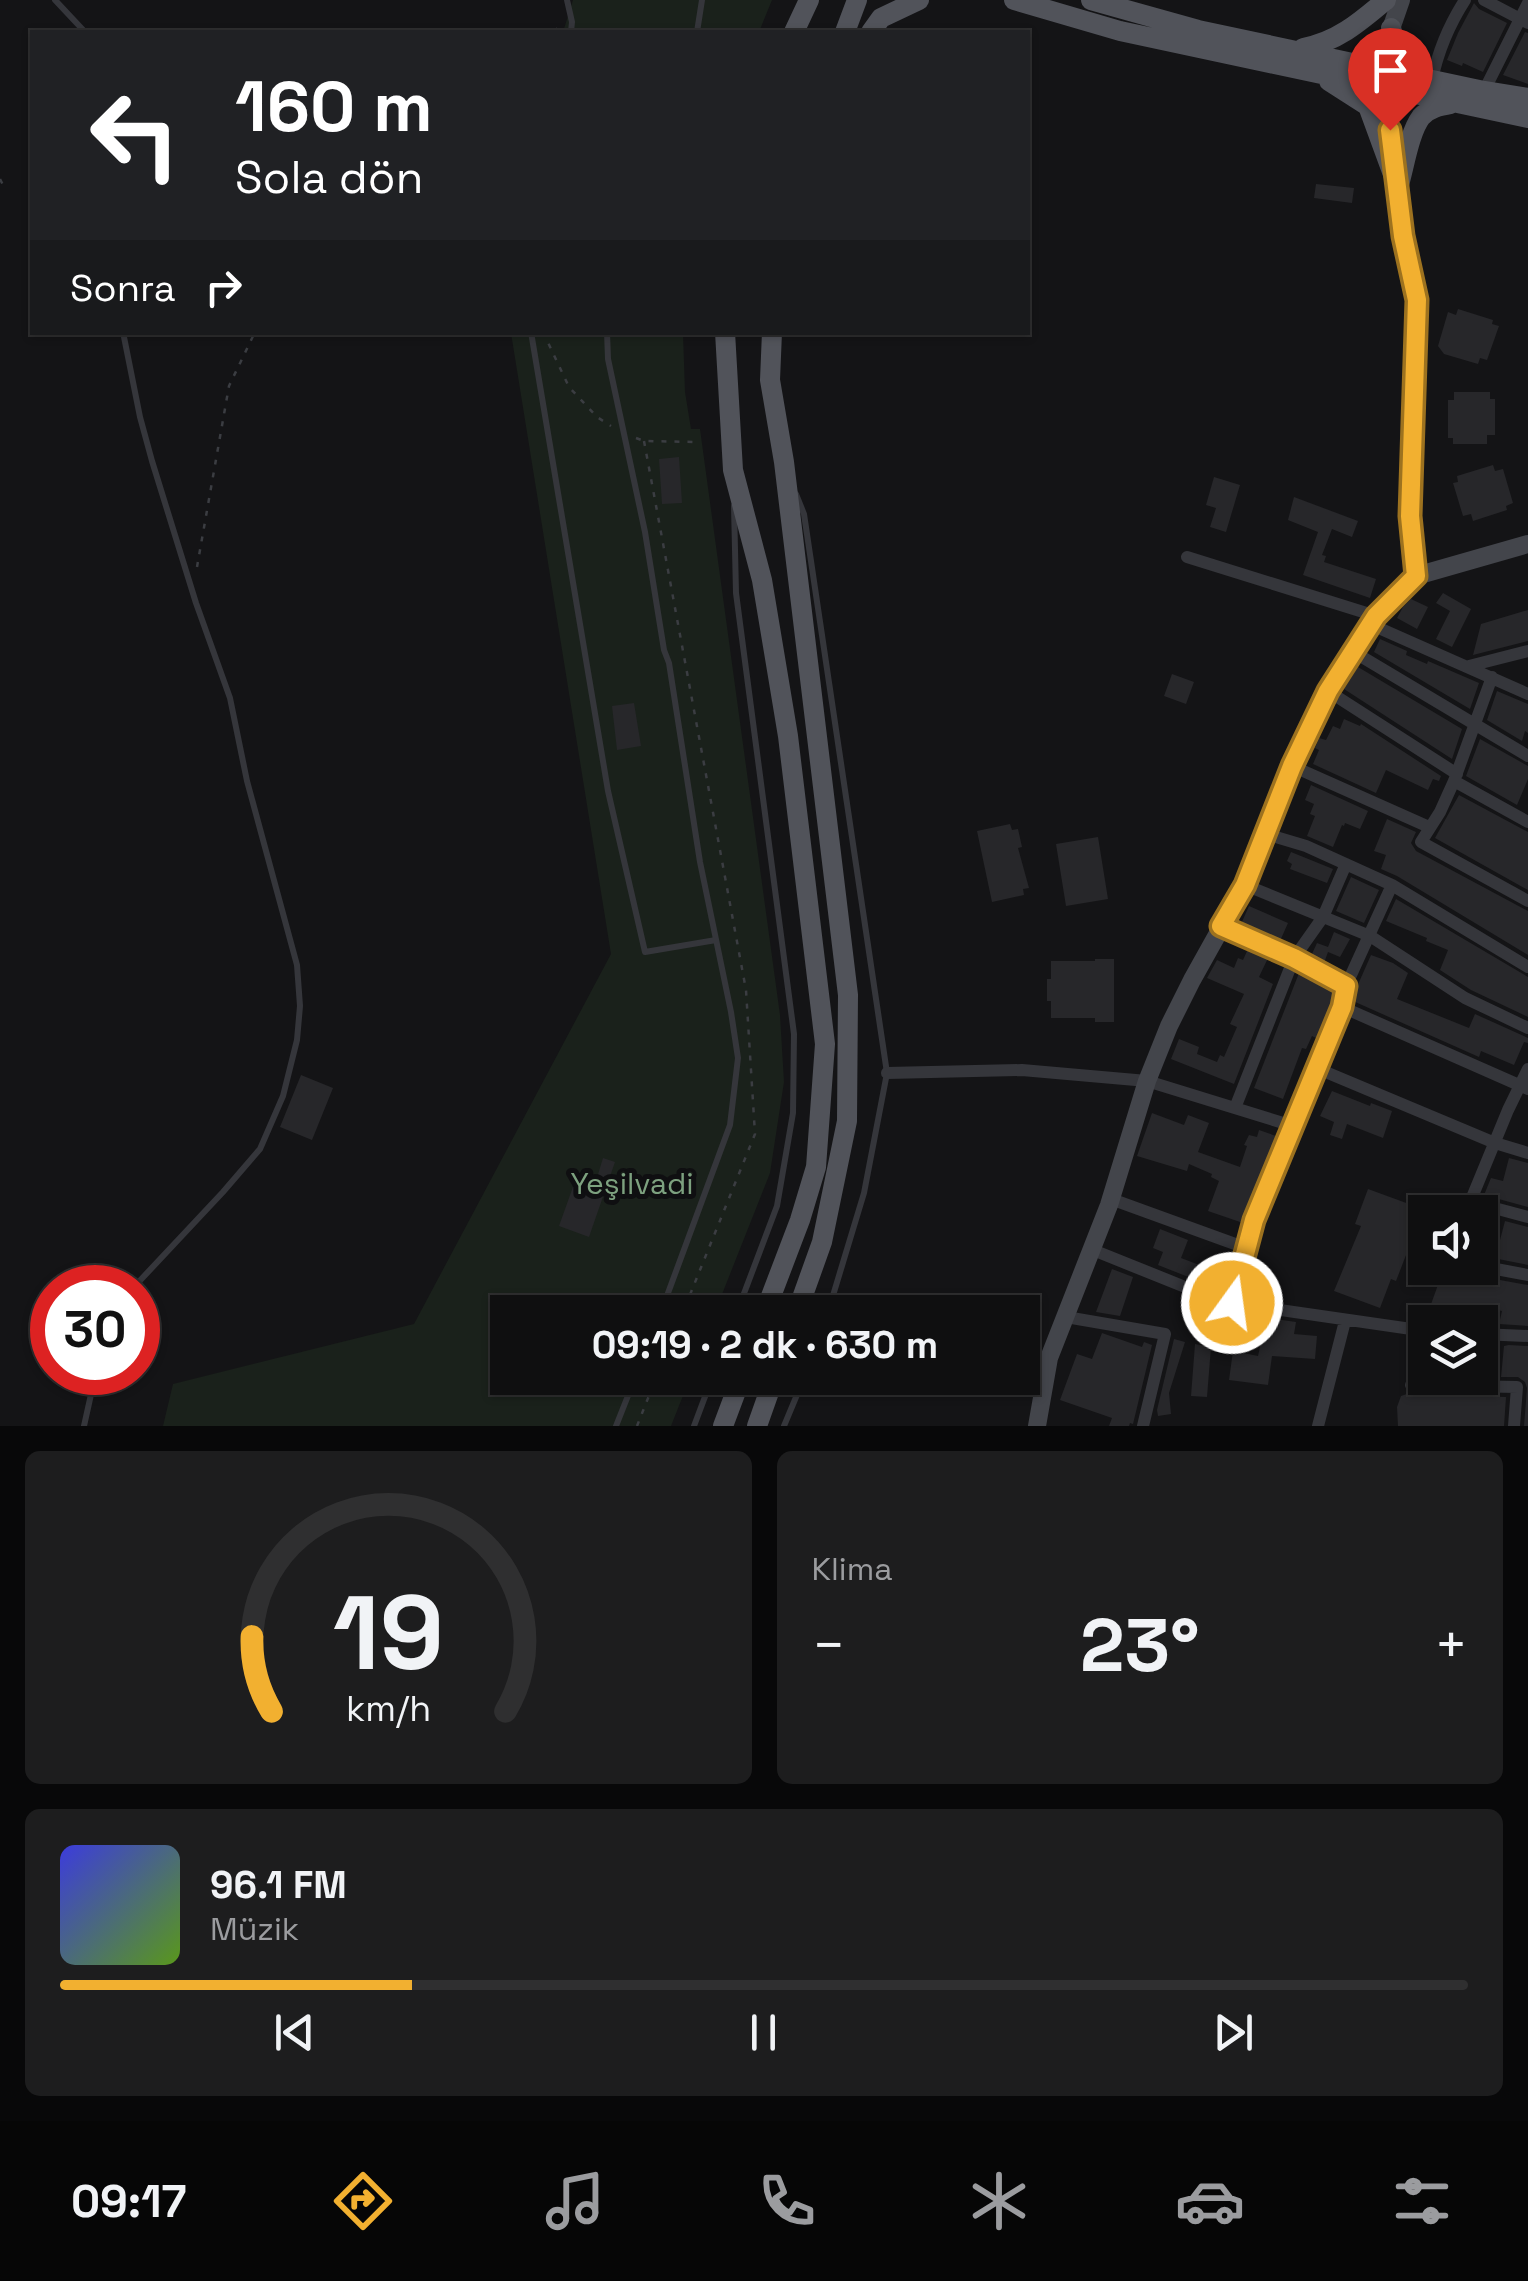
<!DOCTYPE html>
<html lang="tr">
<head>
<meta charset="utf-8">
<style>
  :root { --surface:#0f0f10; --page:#1d1d1e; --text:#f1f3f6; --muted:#9b9c9f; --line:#2f2f30; --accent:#f2b030 }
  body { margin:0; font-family:"Space Grotesk",sans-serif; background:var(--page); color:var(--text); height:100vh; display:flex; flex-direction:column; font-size:38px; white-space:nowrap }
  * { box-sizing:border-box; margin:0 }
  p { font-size:32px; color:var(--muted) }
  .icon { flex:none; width:55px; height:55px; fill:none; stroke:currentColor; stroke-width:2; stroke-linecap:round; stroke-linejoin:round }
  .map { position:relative; height:1426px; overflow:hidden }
  .side { display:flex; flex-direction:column; gap:25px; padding:25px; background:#080809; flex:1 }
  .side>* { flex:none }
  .guide { position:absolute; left:30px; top:30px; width:1000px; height:305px; border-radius:0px; box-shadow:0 2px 8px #0004,0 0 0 2px var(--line); background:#202124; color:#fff; overflow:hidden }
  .fabs { position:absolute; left:1408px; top:1195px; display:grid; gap:20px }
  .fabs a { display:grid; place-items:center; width:90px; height:90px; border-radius:0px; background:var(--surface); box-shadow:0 2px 8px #0004,0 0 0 2px var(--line); font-size:50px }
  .speed { position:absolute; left:30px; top:1265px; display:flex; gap:20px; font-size:50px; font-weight:700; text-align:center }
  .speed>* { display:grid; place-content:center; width:130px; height:130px; border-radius:50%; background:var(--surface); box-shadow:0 2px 8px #0004,0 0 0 2px var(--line); line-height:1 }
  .speed .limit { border:15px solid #d22; background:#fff; color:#111 }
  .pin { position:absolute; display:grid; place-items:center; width:85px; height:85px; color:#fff; margin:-102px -42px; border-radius:50% 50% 50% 0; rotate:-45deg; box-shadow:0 0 10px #0007 }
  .pin .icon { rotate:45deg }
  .me { position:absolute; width:110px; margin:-55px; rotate:14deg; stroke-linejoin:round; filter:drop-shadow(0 0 8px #0008) }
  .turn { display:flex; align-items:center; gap:35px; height:210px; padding:0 40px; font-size:45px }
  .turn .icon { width:130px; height:130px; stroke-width:2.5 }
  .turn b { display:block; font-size:70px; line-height:85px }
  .then { display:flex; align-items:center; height:95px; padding:0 40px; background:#0003; gap:20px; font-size:38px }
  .big { font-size:75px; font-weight:600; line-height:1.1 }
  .side .tile { flex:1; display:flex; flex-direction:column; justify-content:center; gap:15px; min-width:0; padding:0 35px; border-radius:15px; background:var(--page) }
  .side .dial { align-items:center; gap:0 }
  .dial svg { height:260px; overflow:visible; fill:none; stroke:var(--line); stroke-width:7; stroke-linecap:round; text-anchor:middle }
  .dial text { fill:var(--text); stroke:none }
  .song { display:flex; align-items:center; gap:30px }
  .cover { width:120px; height:120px; border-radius:15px; background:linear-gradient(135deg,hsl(240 70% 55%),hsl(90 70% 35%)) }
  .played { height:10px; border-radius:5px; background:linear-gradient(90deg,var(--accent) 25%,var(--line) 25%) }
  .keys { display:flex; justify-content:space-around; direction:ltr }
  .heat { display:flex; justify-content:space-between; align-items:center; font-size:55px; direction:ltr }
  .side .tiles { flex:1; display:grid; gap:25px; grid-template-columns:1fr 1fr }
  .tile:last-child { grid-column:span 2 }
  .trip { position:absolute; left:490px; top:1295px; width:550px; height:100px; border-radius:0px; background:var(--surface); box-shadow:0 2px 8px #0004,0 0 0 2px var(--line); font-weight:600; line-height:100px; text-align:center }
  .tab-bar { display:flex; height:160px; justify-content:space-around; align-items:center; background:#060606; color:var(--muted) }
  .tab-bar .icon { width:70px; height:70px }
  .tab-bar .current { color:var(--accent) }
  .tab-bar b { font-size:45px; color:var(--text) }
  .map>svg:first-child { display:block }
  .green { fill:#1a211b }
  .building { fill:#27272a }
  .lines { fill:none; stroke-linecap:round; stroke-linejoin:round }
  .path { stroke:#3b3d42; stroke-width:2.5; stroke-dasharray:5 8; stroke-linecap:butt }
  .lane { stroke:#35363b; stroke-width:6 }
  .street { stroke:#35363b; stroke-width:12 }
  .secondary { stroke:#43454b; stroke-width:18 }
  .primary { stroke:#51535a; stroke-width:20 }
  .route-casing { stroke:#9d721f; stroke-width:25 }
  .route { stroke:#f2b030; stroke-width:18 }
  .labels { text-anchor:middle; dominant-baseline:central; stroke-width:10; stroke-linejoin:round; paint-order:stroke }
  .park-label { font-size:30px; fill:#7da17f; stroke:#0f0f11 }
</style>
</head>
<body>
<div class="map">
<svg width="1528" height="1426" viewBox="0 0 1528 1426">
  <rect width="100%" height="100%" fill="#141416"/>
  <path class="green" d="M573,0h199l-13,32h-196z
    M511,333h172l2,59 6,37h9l80,586 4,67 -14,91 -55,139h-207v66h182l-19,48h-508l10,-42 241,-60 197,-370z"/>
  <path class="building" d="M1474,3l5,6 28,14 -24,49 -20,-9 -1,3 -15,-6 11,-27z
    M1525,32l3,1v51l-25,-9z
    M1316,184l38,4 -2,15 -38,-5z
    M1458,309l35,11 -1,4 7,2 -12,34 -7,-2 -2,6 -34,-10 -6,-8 10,-34 8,3z
    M1454,392h36v7h5v36h-8v9h-34v-6h-5v-38h6z
    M679,457l3,46 -20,1 -3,-45z
    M1493,465l2,6 8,-2 10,34 -7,3 1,4 -34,11 -2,-7 -8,2 -10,-33 5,-1 -1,-6z
    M1214,477l26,8 -14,47 -16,-5 6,-19 -10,-3z
    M1294,497l64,24 -6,16 -20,-8 -10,26 4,1 -2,6 52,17 -6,19 -67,-23 15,-43 -30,-12z
    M1443,593l28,16 -19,38 -16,-8 14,-28 -14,-8z
    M1411,599l17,8 -11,22 -20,-11 6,-11z
    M1528,610v31l-55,14 8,-31z
    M1380,639l27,12 -1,4 21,9 1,-3 51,22 -9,26 -96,-57z
    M1358,667l104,62 -10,30 -108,-70z
    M1172,674l22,8 -8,22 -22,-8z
    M1497,691l31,13v29l-3,-2 -3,10 -35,-21z
    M634,703l7,43 -24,4 -5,-44z
    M1344,719l16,7 1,-2 80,52 -2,5 -6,-2 -5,11 -42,-20 -10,23 -63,-29 6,-14 -4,-2 4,-10 7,2 7,-14 7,3z
    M1480,739l48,27v13l-11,26 -51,-29z
    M1311,785l57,26 -8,18 -15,-6 -1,3 -2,-1 -9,22 -26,-11 8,-20 -5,-2 4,-10 -9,-4z
    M1459,795l69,37v58l-93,-52z
    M1387,819l29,13 -5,11 5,8 112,60v44l-131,-79 -16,-7 5,-14 -12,-4z
    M1010,824l2,6 6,-1 4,18 -4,1 11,40 -6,1 1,6 -32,7 -15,-71z
    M1098,837l10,62 -42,7 -10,-62z
    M1291,852l42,17 -6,14 -37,-14 2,-5 -5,-3z
    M1351,877l28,13 -15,33 -28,-12z
    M1396,899l132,78v40l-57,-27 -31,-20 8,-20 -22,-9 1,-3 -41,-17z
    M1249,906l39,17 -8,18 -39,-17z
    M1334,932l16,7 -10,18 -12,-5 -4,11 -13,-7 6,-13 11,4z
    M1248,949l20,9 -9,19 14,7 -39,100 -63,-25 8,-20 20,8 -2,7 20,8 3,-7 4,2 13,-30 -7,-3 14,-30 -37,-16 10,-18 17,8 4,-10 5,2z
    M1371,955l22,8 15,10 -11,26 72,29 6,-14 53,24v5l-4,-1 -10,23 -33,-14 -2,6 -126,-56 3,-12z
    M1095,959h19v63h-19v-4h-44v-17h-4v-22h4v-18h44z
    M1299,973l36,18 -3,13 -14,35 -6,-3 -6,13 -4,-1 -19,51 -29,-11z
    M301,1075l32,13 -21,52 -32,-13z
    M1332,1091l38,15 1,-3 21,8 -9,27 -36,-14 -5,15 -12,-4 4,-13 -14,-6z
    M1152,1113l32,12 4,-10 21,8 -11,29 42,15 7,-21 -3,-1 5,-10 8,2 2,-7 17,6 -33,87 -35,-12 11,-30 -8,-4 1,-3 -23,-10 -2,7 -50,-15z
    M603,1158l12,4 -26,75 -30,-11 15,-42 19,7z
    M1509,1158l19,5v44l-44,-12 7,-17 12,3z
    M1368,1189l52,19 -10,28 3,1 -17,44 -5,-2 -11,29 -46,-17 27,-65 -6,-2z
    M1505,1221l23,6v38l-40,-8 6,-19 6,2z
    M1160,1229l28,11 -7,18 21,8 -6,14 -38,-15 5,-13 -10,-4z
    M1444,1268h14l11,3 1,-3 8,8 50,9v41l-29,-2 3,-13 -24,-6 -7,17 -46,-1z
    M1112,1269l21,8 -13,39 -24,-4z
    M1241,1314l55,8 -2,12 23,2 -2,23 -43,-3 -4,29 -39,-5 4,-29 25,5 4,-18 -24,-5z
    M1102,1333l40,14 2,-5 8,3 -19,79 -3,-1 -1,3h-20l3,-8 -52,-18 17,-46 15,5z
    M1174,1339l11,3 -16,51 2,21 -13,2 -1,-6z
    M1195,1344l16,3 -4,50 -16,-1z
    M1509,1345l19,1v80h-4l3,-38 -2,-6 -7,-5h-17l3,-31z
    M1407,1394l99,3 -2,29h-106l-1,-19 4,-11z"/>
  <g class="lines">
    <path class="path" d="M554,32l8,-9
      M0,179l5,10
      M543,332l26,55 28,30 14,9
      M636,438l8,3 50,1
      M644,441l102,549 9,144 -72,178
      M197,567l32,-181 26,-54
      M637,1426l19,-48"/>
    <path class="lane" d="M55,0l30,32
      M567,0l5,22 -1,10
      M697,32l5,-32
      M123,332l17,85 12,44 44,142 34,95 17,83 50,184 3,41 -3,34 -14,56 -23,53 -37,43 -90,96
      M531,332l77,459 37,161 71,-12
      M607,332l1,27 37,173 19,118 5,13 31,199 31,150 7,46 -8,67 -69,187
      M796,494l8,20 83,559 -23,120 -36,119
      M734,506l2,87 58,441 -1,79 -16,93 -40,106
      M84,1426l12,-54
      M616,1426l19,-48
      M694,1426l18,-48
      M784,1426l20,-48"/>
    <path class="street" d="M1484,0l44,23
      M1432,80c6,-29 17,-55 33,-80
      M1484,91l44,-88
      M1187,557l189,59
      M1372,625l156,69
      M1352,651l176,105
      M1469,666l59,-15
      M1492,677l-38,104 -14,31 -19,30 107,59
      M1328,691l129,83
      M1292,766l137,61
      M1454,781l74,41
      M1266,834l40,12 86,39 136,82
      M1245,885l125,51 95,62 63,30
      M1221,926l73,32 52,28
      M1342,1007l186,82
      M1316,1068l179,75 33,10
      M887,1073l135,-3 125,11 146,45
      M1235,1108l59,-150 29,-41 23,-53
      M1111,1199l135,49
      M1472,1202l56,15
      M1466,1212l42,-102 20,-41
      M1093,1250l97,39 42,14 193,28
      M1480,1266l48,9
      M1232,1303l22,-83 88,-213 4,-21 46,-101
      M1066,1317l99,17 -22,92
      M1480,1334l48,2
      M1411,1385l106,2 -3,39
      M1318,1426l27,-105"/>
    <path class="secondary" d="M1401,0l-19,55 21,181 14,65 -7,215 6,60
      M1037,1426l12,-68 60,-153 38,-124 22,-55 23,-46 53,-95 47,-119 36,-75 48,-75 40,-40 112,-32"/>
    <path class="primary" d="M1014,0l106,31 408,87
      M1091,0l107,30 286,61 44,7
      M1391,28l10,35 16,11
      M794,32l15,-32
      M845,32l12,-32
      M871,32l10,-14 38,-18
      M1303,48c34,-6 57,-26 83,-48
      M1329,81l39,25 30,82
      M1398,188c6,-19 11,-55 23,-71 8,-9 19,-11 30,-13
      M725,332l8,138 29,110 26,156 37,308 -9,123 -16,53 -35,92
      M772,332l-2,48 14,82 64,533 -1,126 -25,121 -25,70
      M723,1426l18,-48
      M757,1426l17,-48"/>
  </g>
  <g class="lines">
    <defs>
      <path id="route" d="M1232,1303l22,-83 88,-213 4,-21 -52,-28 -73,-32 24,-41 47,-119 36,-75 48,-75 40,-40 -6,-60 7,-216 -14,-64 -13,-106"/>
    </defs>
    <use href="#route" class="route-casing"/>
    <use href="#route" class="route"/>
  </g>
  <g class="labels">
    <g class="park-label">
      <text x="632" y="1183">Yeşilvadi</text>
    </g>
  </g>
</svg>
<div class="fabs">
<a><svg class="icon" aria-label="sound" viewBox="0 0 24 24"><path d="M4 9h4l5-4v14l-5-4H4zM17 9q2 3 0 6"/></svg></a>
<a><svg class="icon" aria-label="layers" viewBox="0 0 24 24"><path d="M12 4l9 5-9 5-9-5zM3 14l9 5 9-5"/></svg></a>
</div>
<div class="speed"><div class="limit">30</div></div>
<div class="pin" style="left:1390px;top:130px;background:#d93025"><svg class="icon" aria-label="arrive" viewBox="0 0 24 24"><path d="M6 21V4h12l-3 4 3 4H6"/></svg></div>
<svg class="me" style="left:1232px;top:1303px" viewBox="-20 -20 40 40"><circle r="17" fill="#f2b030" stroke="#fff" stroke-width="3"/><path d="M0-11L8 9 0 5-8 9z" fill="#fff"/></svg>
<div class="trip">09:19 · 2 dk · 630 m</div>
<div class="guide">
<div class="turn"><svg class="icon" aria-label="left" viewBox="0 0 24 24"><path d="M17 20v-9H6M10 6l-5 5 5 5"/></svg><div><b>160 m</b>Sola dön</div></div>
<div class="then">Sonra<svg class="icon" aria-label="right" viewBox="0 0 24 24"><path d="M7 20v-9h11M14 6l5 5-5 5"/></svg></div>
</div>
</div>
<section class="side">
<div class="tiles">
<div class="tile dial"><svg viewBox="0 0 100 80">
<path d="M14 69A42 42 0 1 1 86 69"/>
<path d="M14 69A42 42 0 0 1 8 46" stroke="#f2b030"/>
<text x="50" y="56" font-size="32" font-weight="700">19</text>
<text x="50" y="72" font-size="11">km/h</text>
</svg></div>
<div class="tile"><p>Klima</p>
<div class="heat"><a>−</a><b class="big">23°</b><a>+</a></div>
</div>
<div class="tile">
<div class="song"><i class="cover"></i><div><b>96.1 FM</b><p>Müzik</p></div></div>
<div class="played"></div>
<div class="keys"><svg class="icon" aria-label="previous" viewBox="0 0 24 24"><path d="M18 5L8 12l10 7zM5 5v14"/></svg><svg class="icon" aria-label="pause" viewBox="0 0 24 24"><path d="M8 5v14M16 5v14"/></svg><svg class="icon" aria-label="next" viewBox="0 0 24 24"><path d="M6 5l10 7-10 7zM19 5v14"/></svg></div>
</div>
</div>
</section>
<nav class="tab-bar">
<b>09:17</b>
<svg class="icon current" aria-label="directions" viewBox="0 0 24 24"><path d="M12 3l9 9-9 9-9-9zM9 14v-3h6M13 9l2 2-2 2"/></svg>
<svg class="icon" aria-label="music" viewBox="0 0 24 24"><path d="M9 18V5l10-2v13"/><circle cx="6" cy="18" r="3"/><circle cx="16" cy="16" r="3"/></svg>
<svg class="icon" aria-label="phone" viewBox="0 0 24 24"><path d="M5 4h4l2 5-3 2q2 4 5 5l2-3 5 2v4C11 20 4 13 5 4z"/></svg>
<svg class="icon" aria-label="climate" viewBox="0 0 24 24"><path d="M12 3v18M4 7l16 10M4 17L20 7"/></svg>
<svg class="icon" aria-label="car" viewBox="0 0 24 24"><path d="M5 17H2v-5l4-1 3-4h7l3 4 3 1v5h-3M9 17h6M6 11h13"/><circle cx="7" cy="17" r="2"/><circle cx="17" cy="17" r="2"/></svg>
<svg class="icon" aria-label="filters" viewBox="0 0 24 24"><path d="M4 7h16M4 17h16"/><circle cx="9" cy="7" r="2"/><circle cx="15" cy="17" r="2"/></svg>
</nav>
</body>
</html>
